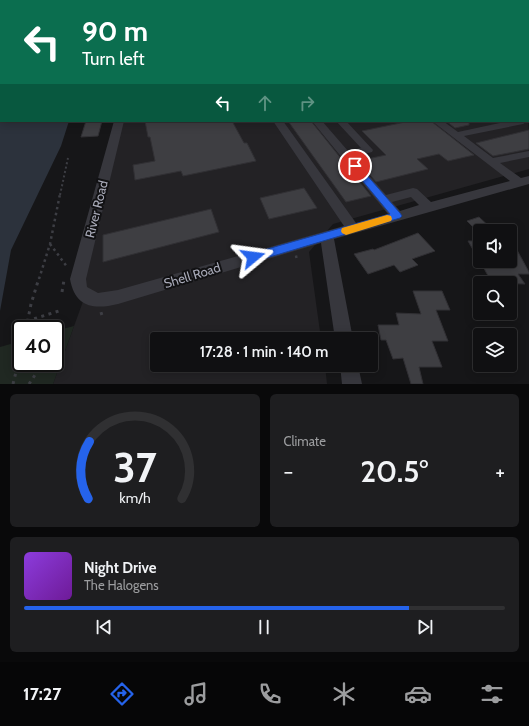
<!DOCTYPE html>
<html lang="en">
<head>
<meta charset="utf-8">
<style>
  :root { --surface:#101012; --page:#1e1e20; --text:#f1f3f6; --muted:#9c9d9f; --line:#303032; --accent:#2563eb }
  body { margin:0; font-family:Cabin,sans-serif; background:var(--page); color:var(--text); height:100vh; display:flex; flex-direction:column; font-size:15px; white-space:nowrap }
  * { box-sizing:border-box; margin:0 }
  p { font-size:13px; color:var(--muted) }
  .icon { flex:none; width:22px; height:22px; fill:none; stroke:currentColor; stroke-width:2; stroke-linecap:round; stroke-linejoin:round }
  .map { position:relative; height:384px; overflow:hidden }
  .panel { display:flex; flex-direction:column; gap:10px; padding:10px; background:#09090a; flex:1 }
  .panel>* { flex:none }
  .hud { position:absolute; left:0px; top:0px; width:529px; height:122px; box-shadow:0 2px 10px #0003,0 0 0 1px var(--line); background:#0b6e4f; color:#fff; overflow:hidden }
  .tools { position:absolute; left:473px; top:224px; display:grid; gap:8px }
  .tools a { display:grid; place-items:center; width:44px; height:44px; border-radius:4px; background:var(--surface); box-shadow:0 2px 10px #0003,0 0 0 1px var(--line); font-size:20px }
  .speed { position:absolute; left:12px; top:320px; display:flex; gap:8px; font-size:20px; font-weight:700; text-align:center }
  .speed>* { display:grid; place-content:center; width:52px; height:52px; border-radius:50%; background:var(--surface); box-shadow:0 2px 10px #0003,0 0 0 1px var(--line); line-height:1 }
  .speed .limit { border:2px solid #111; border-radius:6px; background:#fff; color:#111 }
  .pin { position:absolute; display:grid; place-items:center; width:34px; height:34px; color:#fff; margin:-17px; border:2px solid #fff; border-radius:50%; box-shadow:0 1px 4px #0007 }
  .me { position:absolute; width:44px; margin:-22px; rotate:74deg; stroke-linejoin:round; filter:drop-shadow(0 0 3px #0008) }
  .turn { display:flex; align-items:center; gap:14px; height:84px; padding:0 16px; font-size:18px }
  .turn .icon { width:52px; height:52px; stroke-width:2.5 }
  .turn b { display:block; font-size:28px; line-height:34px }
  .lanes { display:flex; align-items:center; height:38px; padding:0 16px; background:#0003; justify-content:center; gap:20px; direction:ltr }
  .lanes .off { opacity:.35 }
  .big { font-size:30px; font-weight:600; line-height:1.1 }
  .panel .card { flex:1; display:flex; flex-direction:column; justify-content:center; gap:6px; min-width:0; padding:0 14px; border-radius:6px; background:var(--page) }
  .panel .dial { align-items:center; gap:0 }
  .dial svg { height:104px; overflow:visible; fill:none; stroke:var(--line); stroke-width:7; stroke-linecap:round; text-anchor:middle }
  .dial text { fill:var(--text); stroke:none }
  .song { display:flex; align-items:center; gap:12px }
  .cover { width:48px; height:48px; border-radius:6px; background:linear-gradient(135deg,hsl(270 70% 55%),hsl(280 70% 35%)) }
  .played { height:4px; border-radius:2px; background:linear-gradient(90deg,var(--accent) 80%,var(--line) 80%) }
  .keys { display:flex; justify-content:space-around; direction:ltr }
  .heat { display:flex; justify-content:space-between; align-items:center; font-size:22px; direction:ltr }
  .panel .tiles { flex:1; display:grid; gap:10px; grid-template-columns:1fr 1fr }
  .card:last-child { grid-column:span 2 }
  .trip { position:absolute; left:150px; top:332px; width:228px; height:40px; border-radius:4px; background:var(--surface); box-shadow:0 2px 10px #0003,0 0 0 1px var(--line); font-weight:600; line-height:40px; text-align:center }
  .dock { display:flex; height:64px; justify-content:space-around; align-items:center; background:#060607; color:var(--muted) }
  .dock .icon { width:28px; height:28px }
  .dock .active { color:var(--accent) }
  .dock b { font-size:18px; color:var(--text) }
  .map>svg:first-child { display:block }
  .built { fill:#232225 }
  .green { fill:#202822 }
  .water { fill:#2c323c }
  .building { fill:#3e3e42; stroke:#313034 }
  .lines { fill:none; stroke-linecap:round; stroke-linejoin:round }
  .path-far2 { stroke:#3d3e44; stroke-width:2; stroke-dasharray:2 2.5; stroke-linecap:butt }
  .path-far1 { stroke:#3d3e44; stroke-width:2.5; stroke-dasharray:2.5 3.5; stroke-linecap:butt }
  .path { stroke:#3d3e44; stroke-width:3; stroke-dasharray:3 4.5; stroke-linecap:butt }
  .minor { fill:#37373d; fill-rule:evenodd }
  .major { fill:#53535c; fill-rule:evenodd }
  .rail { stroke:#4c4d54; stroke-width:1.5; stroke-dasharray:2.5 2; stroke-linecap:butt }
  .route { fill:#2563eb; stroke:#184099 }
  .slow { fill:#f59e0b }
  .labels { text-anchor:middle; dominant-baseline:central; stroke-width:4; stroke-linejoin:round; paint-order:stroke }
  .street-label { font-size:13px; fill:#a8aab8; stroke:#111113 }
</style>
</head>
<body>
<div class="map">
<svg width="529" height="384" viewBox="0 0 529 384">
  <rect width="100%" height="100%" fill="#161618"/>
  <path class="built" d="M151,0h189l2,1h-191z
    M351,0h160l3,1h-161z
    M528,88l1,81 -196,55 -24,28 12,87h-164v26h168l2,19h-274l32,-88 -5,-6 39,-169h409z"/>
  <path class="green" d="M74,326l-21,58h-53v-37l21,-6v22h34v-32z"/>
  <path class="water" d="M0,0h131l-130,1v120h68l-8,25 -50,104 -11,61z"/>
  <path class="building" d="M86,121h16l-4,15 -17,1z
    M145,121h87l12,22h3l9,18 -73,15 -2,-5 -46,9 -2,-15 22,-4 -5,-24h-2z
    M288,121h23l60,75 -25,6z
    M410,121h21l43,34 -26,6 -9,-7 -22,5 11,10 -52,13 -18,-21 28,-6 -24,-24z
    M446,121h23v4l-14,3z
    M529,130v19l-15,3 -21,4 -17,-13z
    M304,188l13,20 -48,11 -9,-21z
    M211,209l8,23 -116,30v-27z
    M479,217l15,14h-17l-10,-10z
    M418,233l17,18 -23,8 6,6 -18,7 -6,-7 -26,9 -14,-20 19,-5 1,1z
    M468,241h12v21z
    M510,250h7l12,22v2h-11l7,10 -33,-1 -11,-20h29z
    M413,291h29l8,19h-14l12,31h-16l10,26h-23l4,17h-12l-8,-26 -10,1 -7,-19h-5l-3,-15h21l-3,-12 25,1z"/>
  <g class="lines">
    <path class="path-far2" d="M60,195l8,-37"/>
    <path class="path-far1" d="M50,244l18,24
      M295,257l5,-1
      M39,279l11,-35 10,-50"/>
    <path class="path" d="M62,292l2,-12
      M100,314l6,-2
      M27,321l35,-11
      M26,329l5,-25 8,-26
      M55,341l6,-16
      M13,384l8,-32
      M29,384l14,-21"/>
    <path class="minor" d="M356,0h6v1h-6z
      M422,0h6v1h-6z
      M444,0h7v1h-7z
      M529,14v4l-1,1v-4z
      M528,87h1v4h-1z
      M528,104h1v6h-1z
      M114,121h10l-38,158 1,8 11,6 20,-3 226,-64 -71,-105h10l73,102 32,-9 -76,-93h10l26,30 13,-3 -25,-27h10l27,29 -1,2 -19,5 33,38 27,-7 4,1 14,13 79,-21 -78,-60h11l15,11 51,-11h19l-5,3 -59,12 29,22 36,-7v6l-29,6 21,15 8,-2v8l-195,55 19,100h-18l-14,-96 -203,61c-25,6 -43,3 -48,-25zM411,197l8,8 -19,6 -8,-9z
      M340,365h18l4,19h-20z"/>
    <path class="major" d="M518,0h9v1h-9z"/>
    <path class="rail" d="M336,0l3,1"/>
  </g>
  <path class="route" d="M355,164l3,1 42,48 2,3 -2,2 -147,44 -4,-2 -1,-3 1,-3 4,-1 137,-39 -38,-46 -1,-2z"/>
  <path class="slow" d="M387,215l4,1 1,3 -1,2 -45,14 -4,-2 -1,-2 1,-3z"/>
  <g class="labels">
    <g class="street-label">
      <text transform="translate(96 209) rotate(-76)">River Road</text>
      <text transform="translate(192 275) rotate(-17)">Shell Road</text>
    </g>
  </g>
</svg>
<div class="tools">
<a><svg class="icon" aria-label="sound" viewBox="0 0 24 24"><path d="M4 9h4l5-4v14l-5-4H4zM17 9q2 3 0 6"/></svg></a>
<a><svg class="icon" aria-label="search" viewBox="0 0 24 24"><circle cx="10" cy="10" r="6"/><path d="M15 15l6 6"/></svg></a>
<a><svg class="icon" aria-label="layers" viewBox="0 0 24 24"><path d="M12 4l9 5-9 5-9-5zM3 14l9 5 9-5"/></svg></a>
</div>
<div class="speed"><div class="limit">40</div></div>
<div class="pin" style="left:355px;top:166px;background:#d93025"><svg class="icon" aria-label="arrive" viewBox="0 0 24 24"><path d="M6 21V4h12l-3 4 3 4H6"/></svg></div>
<svg class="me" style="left:253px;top:257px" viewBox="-20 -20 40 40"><path d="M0-17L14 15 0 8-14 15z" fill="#2563eb" stroke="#fff" stroke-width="4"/></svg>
<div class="trip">17:28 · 1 min · 140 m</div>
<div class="hud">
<div class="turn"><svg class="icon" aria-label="left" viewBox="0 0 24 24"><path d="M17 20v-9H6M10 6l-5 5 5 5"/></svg><div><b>90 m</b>Turn left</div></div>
<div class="lanes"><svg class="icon" aria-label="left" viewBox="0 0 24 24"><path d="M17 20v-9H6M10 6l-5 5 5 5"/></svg><svg class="icon off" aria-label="ahead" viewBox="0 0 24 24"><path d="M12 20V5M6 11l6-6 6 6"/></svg><svg class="icon off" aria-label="right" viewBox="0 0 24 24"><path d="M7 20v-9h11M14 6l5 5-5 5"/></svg></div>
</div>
</div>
<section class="panel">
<div class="tiles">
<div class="card dial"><svg viewBox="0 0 100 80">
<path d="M14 69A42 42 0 1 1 86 69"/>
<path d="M14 69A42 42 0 0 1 15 25" stroke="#2563eb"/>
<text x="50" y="56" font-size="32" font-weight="700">37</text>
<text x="50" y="72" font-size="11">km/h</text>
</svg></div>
<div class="card"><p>Climate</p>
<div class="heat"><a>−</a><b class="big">20.5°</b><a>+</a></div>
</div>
<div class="card">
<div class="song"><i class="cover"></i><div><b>Night Drive</b><p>The Halogens</p></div></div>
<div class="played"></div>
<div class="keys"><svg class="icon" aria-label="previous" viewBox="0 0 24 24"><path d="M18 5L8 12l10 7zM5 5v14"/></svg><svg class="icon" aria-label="pause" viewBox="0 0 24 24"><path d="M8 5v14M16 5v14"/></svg><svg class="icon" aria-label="next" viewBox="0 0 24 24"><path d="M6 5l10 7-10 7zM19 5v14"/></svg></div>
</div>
</div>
</section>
<nav class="dock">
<b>17:27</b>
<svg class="icon active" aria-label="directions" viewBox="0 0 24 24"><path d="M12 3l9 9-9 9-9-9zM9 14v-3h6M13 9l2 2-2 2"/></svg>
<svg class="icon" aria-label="music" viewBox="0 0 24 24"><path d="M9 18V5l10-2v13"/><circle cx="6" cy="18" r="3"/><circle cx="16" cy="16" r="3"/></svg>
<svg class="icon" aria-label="phone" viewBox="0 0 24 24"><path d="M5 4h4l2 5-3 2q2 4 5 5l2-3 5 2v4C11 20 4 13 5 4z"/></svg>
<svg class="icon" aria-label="climate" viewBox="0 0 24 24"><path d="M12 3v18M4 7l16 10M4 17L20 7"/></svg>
<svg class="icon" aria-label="car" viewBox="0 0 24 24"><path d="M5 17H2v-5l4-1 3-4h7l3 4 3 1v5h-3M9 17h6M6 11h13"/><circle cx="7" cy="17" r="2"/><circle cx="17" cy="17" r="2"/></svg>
<svg class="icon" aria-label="filters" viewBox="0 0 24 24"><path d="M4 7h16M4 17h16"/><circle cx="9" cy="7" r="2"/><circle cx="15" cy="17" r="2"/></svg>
</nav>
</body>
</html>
